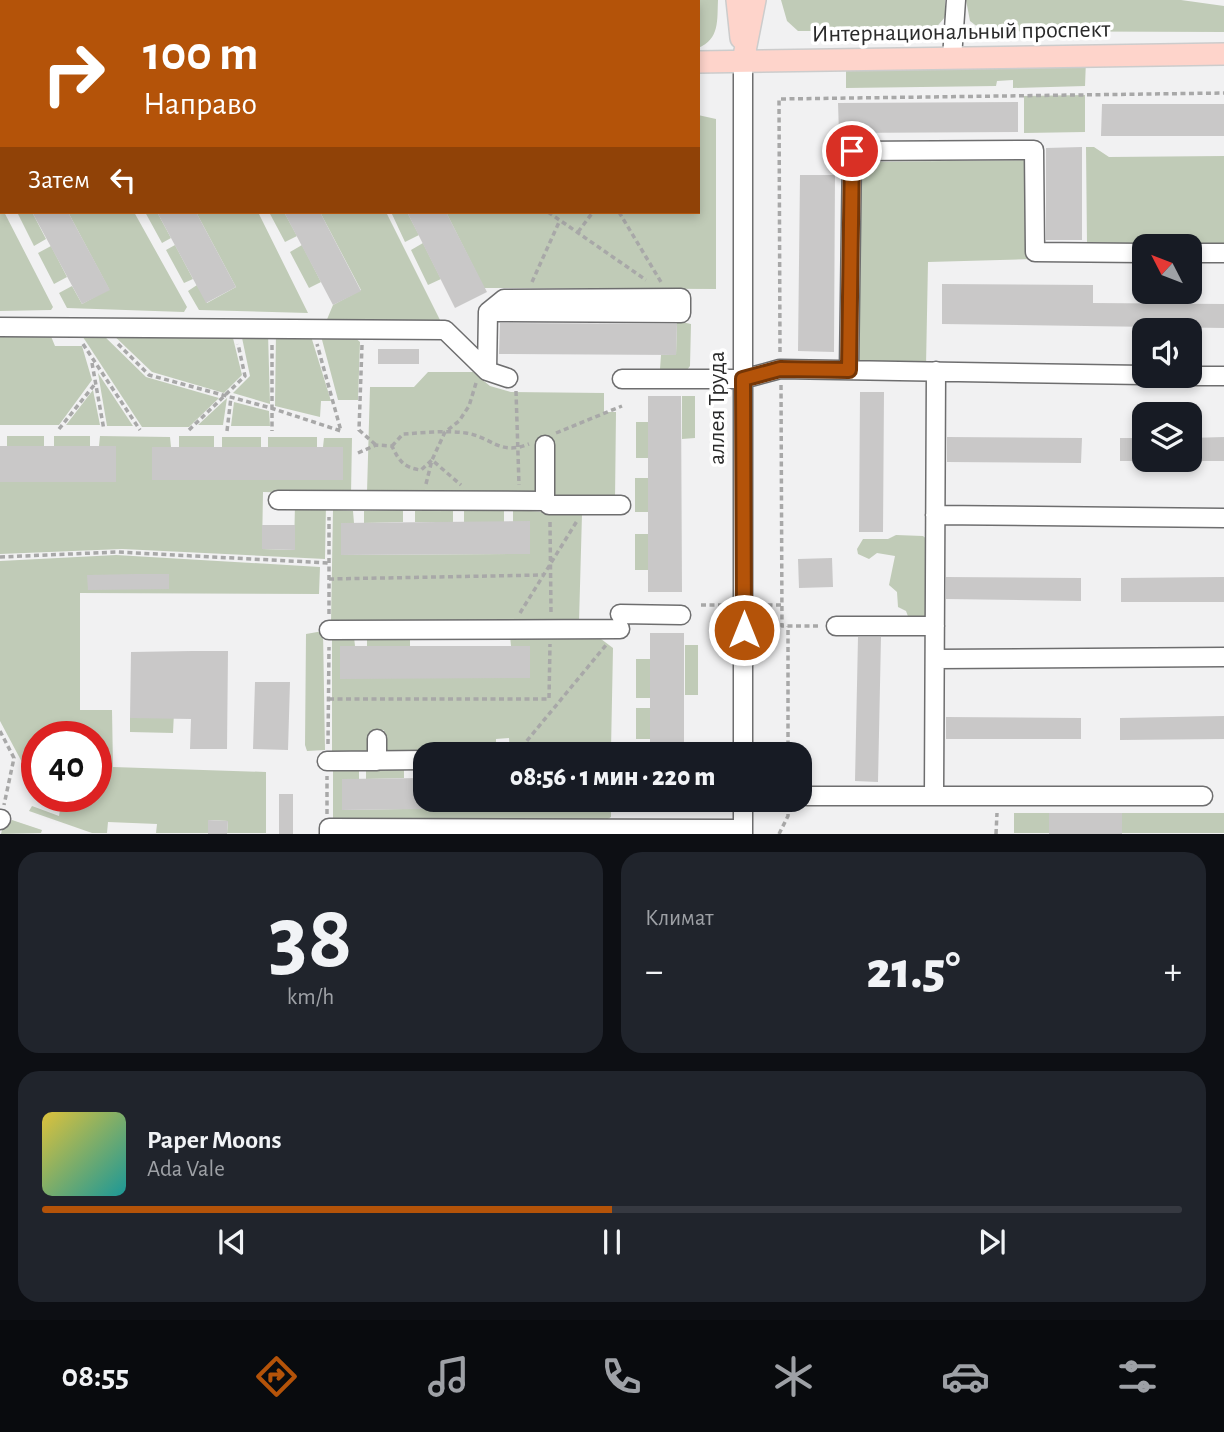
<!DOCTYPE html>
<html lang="ru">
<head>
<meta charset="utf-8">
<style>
  :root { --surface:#171b24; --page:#20242c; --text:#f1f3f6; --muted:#9ea1a6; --line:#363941; --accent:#b45309 }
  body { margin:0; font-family:"Alegreya Sans",sans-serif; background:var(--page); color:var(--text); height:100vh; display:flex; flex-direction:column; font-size:26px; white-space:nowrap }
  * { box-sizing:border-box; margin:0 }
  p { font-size:23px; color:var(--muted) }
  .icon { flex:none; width:38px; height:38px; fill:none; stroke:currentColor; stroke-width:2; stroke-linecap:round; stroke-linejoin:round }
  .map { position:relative; height:834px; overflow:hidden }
  .details { display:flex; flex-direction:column; gap:18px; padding:18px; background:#0d0f14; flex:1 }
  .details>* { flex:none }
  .guide { position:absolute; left:0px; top:0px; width:700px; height:214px; box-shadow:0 4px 10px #0003; background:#b45309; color:#fff; overflow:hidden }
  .needle { width:46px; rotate:312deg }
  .fabs { position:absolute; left:1132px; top:234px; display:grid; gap:14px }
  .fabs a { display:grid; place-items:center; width:70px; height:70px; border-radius:14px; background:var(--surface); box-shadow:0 4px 10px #0003; font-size:35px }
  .speed { position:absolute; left:21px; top:721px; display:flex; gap:14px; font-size:35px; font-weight:700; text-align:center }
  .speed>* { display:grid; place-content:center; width:91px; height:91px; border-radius:50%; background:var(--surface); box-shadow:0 4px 10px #0003; line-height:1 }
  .speed .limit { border:10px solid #d22; background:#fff; color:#111 }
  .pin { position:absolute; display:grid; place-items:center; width:60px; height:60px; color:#fff; margin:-30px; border:4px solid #fff; border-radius:50%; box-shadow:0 2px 7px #0007 }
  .me { position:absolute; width:77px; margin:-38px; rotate:0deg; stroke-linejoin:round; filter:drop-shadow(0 0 5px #0008) }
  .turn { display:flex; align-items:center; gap:24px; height:147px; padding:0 28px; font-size:32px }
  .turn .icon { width:91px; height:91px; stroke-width:2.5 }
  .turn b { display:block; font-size:49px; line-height:60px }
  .then { display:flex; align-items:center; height:66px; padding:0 28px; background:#0003; gap:14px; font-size:26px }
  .big { font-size:52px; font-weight:800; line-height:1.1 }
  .details .widget { flex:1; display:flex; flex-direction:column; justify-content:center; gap:10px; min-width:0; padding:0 24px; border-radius:21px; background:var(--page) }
  .details .dial { align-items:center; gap:0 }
  .dial b { font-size:91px; line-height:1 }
  .song { display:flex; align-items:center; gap:21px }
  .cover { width:84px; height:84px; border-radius:10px; background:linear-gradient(135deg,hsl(50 70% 55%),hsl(180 70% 35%)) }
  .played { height:7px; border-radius:4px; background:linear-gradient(90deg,var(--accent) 50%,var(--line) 50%) }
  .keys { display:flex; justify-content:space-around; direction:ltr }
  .heat { display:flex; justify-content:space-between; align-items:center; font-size:38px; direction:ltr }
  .details .tiles { flex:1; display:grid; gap:18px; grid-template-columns:1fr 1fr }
  .widget:last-child { grid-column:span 2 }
  .trip { position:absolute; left:413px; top:742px; width:399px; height:70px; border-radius:21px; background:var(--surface); box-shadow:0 4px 10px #0003; font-weight:800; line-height:70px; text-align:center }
  .tabs { display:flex; height:112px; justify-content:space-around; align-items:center; background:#090b0e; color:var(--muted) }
  .tabs .icon { width:49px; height:49px }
  .tabs .selected { color:var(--accent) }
  .tabs b { font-size:32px; color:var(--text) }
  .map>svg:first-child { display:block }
  .green { fill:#c0cbb7; fill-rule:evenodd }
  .building { fill:#c9c8c8 }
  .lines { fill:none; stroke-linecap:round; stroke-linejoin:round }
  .minor-casing { stroke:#6e6e6f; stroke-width:21 }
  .major-casing { stroke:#ccc; stroke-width:24 }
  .path { stroke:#a8a8a8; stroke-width:3.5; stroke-dasharray:5 3.5; stroke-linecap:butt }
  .minor { stroke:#fff; stroke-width:18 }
  .major { stroke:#fed4cb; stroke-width:21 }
  .route-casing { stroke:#753606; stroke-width:18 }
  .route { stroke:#b45309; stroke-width:12 }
  .labels { text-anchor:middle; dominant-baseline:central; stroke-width:7; stroke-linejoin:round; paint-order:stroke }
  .street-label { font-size:24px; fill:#2a2a2a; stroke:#fff }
</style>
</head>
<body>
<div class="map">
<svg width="1224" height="834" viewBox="0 0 1224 834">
  <rect width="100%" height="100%" fill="#f1f1f2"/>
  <path class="green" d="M491,0h227c-1,20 2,39 -20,48v-46h-215z
    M781,0h164v17l-11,13 -9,1h-127l-11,-10z
    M966,0h215l43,6v26l-241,-1 -13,-10z
    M1086,60l-1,26 -72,2v-8l-16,1 -1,5 -150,2v-24z
    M1085,95v37l-61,1v-37z
    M698,115l18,4v170l-232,-1 -38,-76h252z
    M1086,147h8l15,10 115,-1v87l-137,1z
    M1031,160v99l-103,3 -2,104 -68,-1 2,-203z
    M0,204l53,103 -2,3 -51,1z
    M17,212h15l14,27 -12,7z
    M68,212h66l53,95 -3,5 -117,-4 -8,-15 13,-7 10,18 27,-15z
    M145,212h12l14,26 -9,5z
    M196,212h62l50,101 -109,-3 -11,-19 9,-6 10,18 29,-16z
    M269,212h15l13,24 -12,6z
    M320,212h66l59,118 -122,-1 10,-24 28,-15z
    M391,212h16l12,23 -14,7z
    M423,243l18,36 -13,6 -17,-35z
    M175,245l18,34 -9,4 -18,-33z
    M302,245l19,37 -12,6 -19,-36z
    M51,246l16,31 -13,7 -16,-31z
    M677,321l14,3 -1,42 -3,4 -27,-1 1,-14h15z
    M0,328l48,1 7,17h27l10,34 -33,45h-59z
    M108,330l124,4 10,41 -18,18 -72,-21z
    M79,331l21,1 46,45 73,21 -30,29h-47z
    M276,332l34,1 21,68h-10l-1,16 -45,-11z
    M241,333h27l2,71 -37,-11 17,-17z
    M352,335l8,7 -2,58h-20l-17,-64z
    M428,372h45l17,14 21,6 93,1v19h12l-1,88 -248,-8 3,-105h44z
    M98,373l35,53h-26z
    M93,390l7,35h-34z
    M682,396h13v42l-13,1z
    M227,398l-4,27h-25z
    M234,402l35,9 1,15h-39z
    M636,422h12v36h-12z
    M7,436h37v10h-37z
    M54,436h36v10h-36z
    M100,436l70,1 1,10 -19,1v32h191v-32l-20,-1 1,-9h28l-1,56 -88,-2 -1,57 32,1 1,-46h31l-1,55 -203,-10 -122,5v-72l116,-36h-17z
    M179,436h35v11h-35z
    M222,437h39v10h-39z
    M268,437h49v10h-49z
    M635,478h13v34h-13z
    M333,510l20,1 1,12h-13v32l189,-1v-32h-17v-12l69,4 -3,108 -248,1z
    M403,510v12l-39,1v-12z
    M453,510v12h-38v-11z
    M464,510h40v12h-40z
    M635,534h13v36h-13z
    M896,535l27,1 6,5 2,60 -5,9 2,9h-19l-3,-8 -8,-4 -1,-15 -8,-7 6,-29 -18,-3 -8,6 -11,-5 -1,-5 6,-10h25z
    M116,555l204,12 -1,27 -239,-1v117h32l1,57 153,5v61h-39l1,-12 -19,-1 -1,13h-52l1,-9 -49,-2 -1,11h-15l-63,-22 3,-5 27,10 3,-20 22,6v-6h12v-59h-59v39l-5,5 -32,-60v-160zM147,574h21l1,15h-22z
    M323,631l2,119 -18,1 -2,-6 1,-111z
    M367,636h43v10h-43z
    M510,636h87l16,12 -2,102 -101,3 -1,-15 -13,1v14h-110l-2,-23 -13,1v22h-39v-116h22l1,9 175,31v-31h-19z
    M685,645h13v50h-13z
    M636,659h14v39h-14z
    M636,708h14v31h-14z
    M174,712l-1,21 -43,-1v-14h36z
    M359,766v13l-16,31 186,-3 1,-7h81v17l-3,2 -270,5 -5,-5v-52z
    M404,766v12l-38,1v-12z
    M1014,813h35v20h-35z
    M1122,813h102v20h-102z
    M12,820l30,10 -1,3 -40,1 2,-8z"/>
  <path class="building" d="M1018,102v30l-179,1 -1,-30z
    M1102,104h122v32h-123z
    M1082,147v93h-36v-92z
    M800,175h35l-1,177 -36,-1z
    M32,212h36l42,78 -28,14z
    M157,212h39l40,75 -30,16z
    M284,212h36l41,79 -28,14z
    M407,212h39l41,80 -32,16z
    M942,284l151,1v18l131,1v24l-282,-4z
    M500,323l177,1 -1,31 -177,-1z
    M378,349h41v15h-41z
    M860,392h24l-1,140h-24z
    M648,396h33l1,196h-34z
    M947,437l135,1 -1,25 -134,-1z
    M1224,437v24h-34v-23z
    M1120,438h24v23h-24z
    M0,446h116v36h-116z
    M152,447h191v33h-191z
    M530,521v33l-189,1v-32z
    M262,525h33v25l-33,-1z
    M832,558l1,29 -34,1 -1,-29z
    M136,574h33v15l-81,1 -1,-15z
    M946,577l135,1v23l-135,-2z
    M1224,577v25h-103v-24z
    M650,633h34v121h-34z
    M858,637h23l-3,145 -23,-1z
    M340,646h190v32l-190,1z
    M192,651h36l-1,98h-37l1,-30 -61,-1 1,-66z
    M255,682h35l-2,68 -35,-1z
    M1224,716v23l-104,1v-22z
    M946,717l135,1v21h-135z
    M425,778v31l-83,1v-31z
    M279,794h14v40h-14z
    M1049,813h73v21h-73z
    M208,820l20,1 -1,13h-19z"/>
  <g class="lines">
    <defs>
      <path id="minor" d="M438,0v2
        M952,58l4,-58
        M743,61v693
        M1190,253h34
        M0,327l445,3 42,41 21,7
        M849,370l3,-219 182,-1 1,102 109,1
        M487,371l1,-59 193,1v-15l-177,1 -16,13
        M1190,376h34
        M622,379h121l37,-10 364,6
        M278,500l267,1v-56
        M545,501l4,4h72
        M935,515l289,3
        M620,614l61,1
        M836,626h99
        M329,630l291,-1
        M935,659l289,-2
        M377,739v22
        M327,761l98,-1
        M807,796h396
        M934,796l2,-425
        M0,820l1,-1
        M329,834v-6l414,1
        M743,834v-34"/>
      <path id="major" d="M737,0l4,38
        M413,2l9,-2
        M0,35h2
        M743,61l12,-61
        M698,62l526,-8
        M0,71h2"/>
    </defs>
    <use href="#minor" class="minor-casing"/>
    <use href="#major" class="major-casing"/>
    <path class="path" d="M693,0v2
      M548,212l98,68
      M619,212l42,70
      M578,232l15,-20
      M532,282l28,-62
      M83,344l57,86
      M118,344l31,31 122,33 70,23 -24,-87
      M272,345v86
      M362,345l-3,85 17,15
      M780,352l-1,-253 445,-6
      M92,363l12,67
      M781,385l1,241h38
      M516,391l3,94
      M59,429l36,-45
      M189,430l56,-54 -7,-32
      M227,431l4,-34
      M556,433l66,-27
      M392,446l11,-12c20,-1 43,-4 63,-1 26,4 33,23 63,11
      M358,453l18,-8 16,1c7,15 12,22 29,24l11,-10 29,25
      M426,484l6,-24 13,-28 14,-11 10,-15 7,-23
      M550,522l1,90
      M0,557l117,-5 212,11
      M329,579l214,-4
      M701,605h25
      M759,605h23
      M520,613l57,-92
      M329,614v-97
      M329,699h220l1,-55
      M0,731l14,27 -10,47
      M328,744l1,-97
      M516,754l90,-109
      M788,754v-128
      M327,814v-38
      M779,834l9,-18v-16
      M996,834l1,-21"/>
    <use href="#minor" class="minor"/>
    <use href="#major" class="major"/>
  </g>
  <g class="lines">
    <defs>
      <path id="route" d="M744,630l-1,-251 37,-10 69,1 3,-219"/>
    </defs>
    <use href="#route" class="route-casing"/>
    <use href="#route" class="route"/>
  </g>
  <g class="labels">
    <g class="street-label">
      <text transform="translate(961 32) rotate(-1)">Интернациональный проспект</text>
      <text transform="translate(717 408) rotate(-90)">аллея Труда</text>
    </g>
  </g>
</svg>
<div class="fabs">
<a><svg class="needle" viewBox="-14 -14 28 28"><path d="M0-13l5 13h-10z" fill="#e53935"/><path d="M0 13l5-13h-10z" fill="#9ea1a6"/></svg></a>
<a><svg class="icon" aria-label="sound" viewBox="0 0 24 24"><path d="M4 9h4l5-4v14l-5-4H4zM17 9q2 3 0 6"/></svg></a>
<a><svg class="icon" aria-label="layers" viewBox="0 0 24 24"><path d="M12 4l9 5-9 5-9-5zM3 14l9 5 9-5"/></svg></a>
</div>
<div class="speed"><div class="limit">40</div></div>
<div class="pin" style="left:852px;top:151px;background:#d93025"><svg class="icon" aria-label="arrive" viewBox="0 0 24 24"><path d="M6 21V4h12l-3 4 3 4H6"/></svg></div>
<svg class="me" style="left:744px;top:630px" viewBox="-20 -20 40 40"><circle r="17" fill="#b45309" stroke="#fff" stroke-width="3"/><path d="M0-11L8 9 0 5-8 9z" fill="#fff"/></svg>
<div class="trip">08:56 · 1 мин · 220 m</div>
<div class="guide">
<div class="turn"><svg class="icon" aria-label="right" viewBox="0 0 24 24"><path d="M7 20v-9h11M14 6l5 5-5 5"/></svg><div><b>100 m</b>Направо</div></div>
<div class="then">Затем<svg class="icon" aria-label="left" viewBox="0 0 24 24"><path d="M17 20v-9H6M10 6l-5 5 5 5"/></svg></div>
</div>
</div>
<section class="details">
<div class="tiles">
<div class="widget dial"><b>38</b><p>km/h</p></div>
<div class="widget"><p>Климат</p>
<div class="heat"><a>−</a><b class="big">21.5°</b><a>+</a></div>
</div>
<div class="widget">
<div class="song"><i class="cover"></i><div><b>Paper Moons</b><p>Ada Vale</p></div></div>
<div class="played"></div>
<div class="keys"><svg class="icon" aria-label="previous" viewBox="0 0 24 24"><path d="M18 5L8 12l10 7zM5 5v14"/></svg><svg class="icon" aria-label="pause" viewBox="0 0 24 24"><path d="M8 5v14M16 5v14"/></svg><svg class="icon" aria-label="next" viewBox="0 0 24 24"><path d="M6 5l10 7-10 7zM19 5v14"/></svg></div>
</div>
</div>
</section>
<nav class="tabs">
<b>08:55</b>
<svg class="icon selected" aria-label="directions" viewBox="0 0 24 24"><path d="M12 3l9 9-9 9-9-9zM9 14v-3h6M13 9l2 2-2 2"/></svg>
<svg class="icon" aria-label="music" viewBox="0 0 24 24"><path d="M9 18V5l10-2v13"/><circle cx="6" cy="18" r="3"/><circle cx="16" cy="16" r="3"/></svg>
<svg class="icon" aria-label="phone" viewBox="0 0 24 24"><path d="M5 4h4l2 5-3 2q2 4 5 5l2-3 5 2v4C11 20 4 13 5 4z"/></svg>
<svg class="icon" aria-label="climate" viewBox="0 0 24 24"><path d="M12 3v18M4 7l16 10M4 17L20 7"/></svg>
<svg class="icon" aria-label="car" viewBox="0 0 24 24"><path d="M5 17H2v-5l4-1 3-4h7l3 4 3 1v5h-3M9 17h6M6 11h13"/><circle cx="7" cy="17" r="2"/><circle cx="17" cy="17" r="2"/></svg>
<svg class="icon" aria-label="filters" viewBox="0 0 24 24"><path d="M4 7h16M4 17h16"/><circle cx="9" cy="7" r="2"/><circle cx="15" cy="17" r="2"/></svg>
</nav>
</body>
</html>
